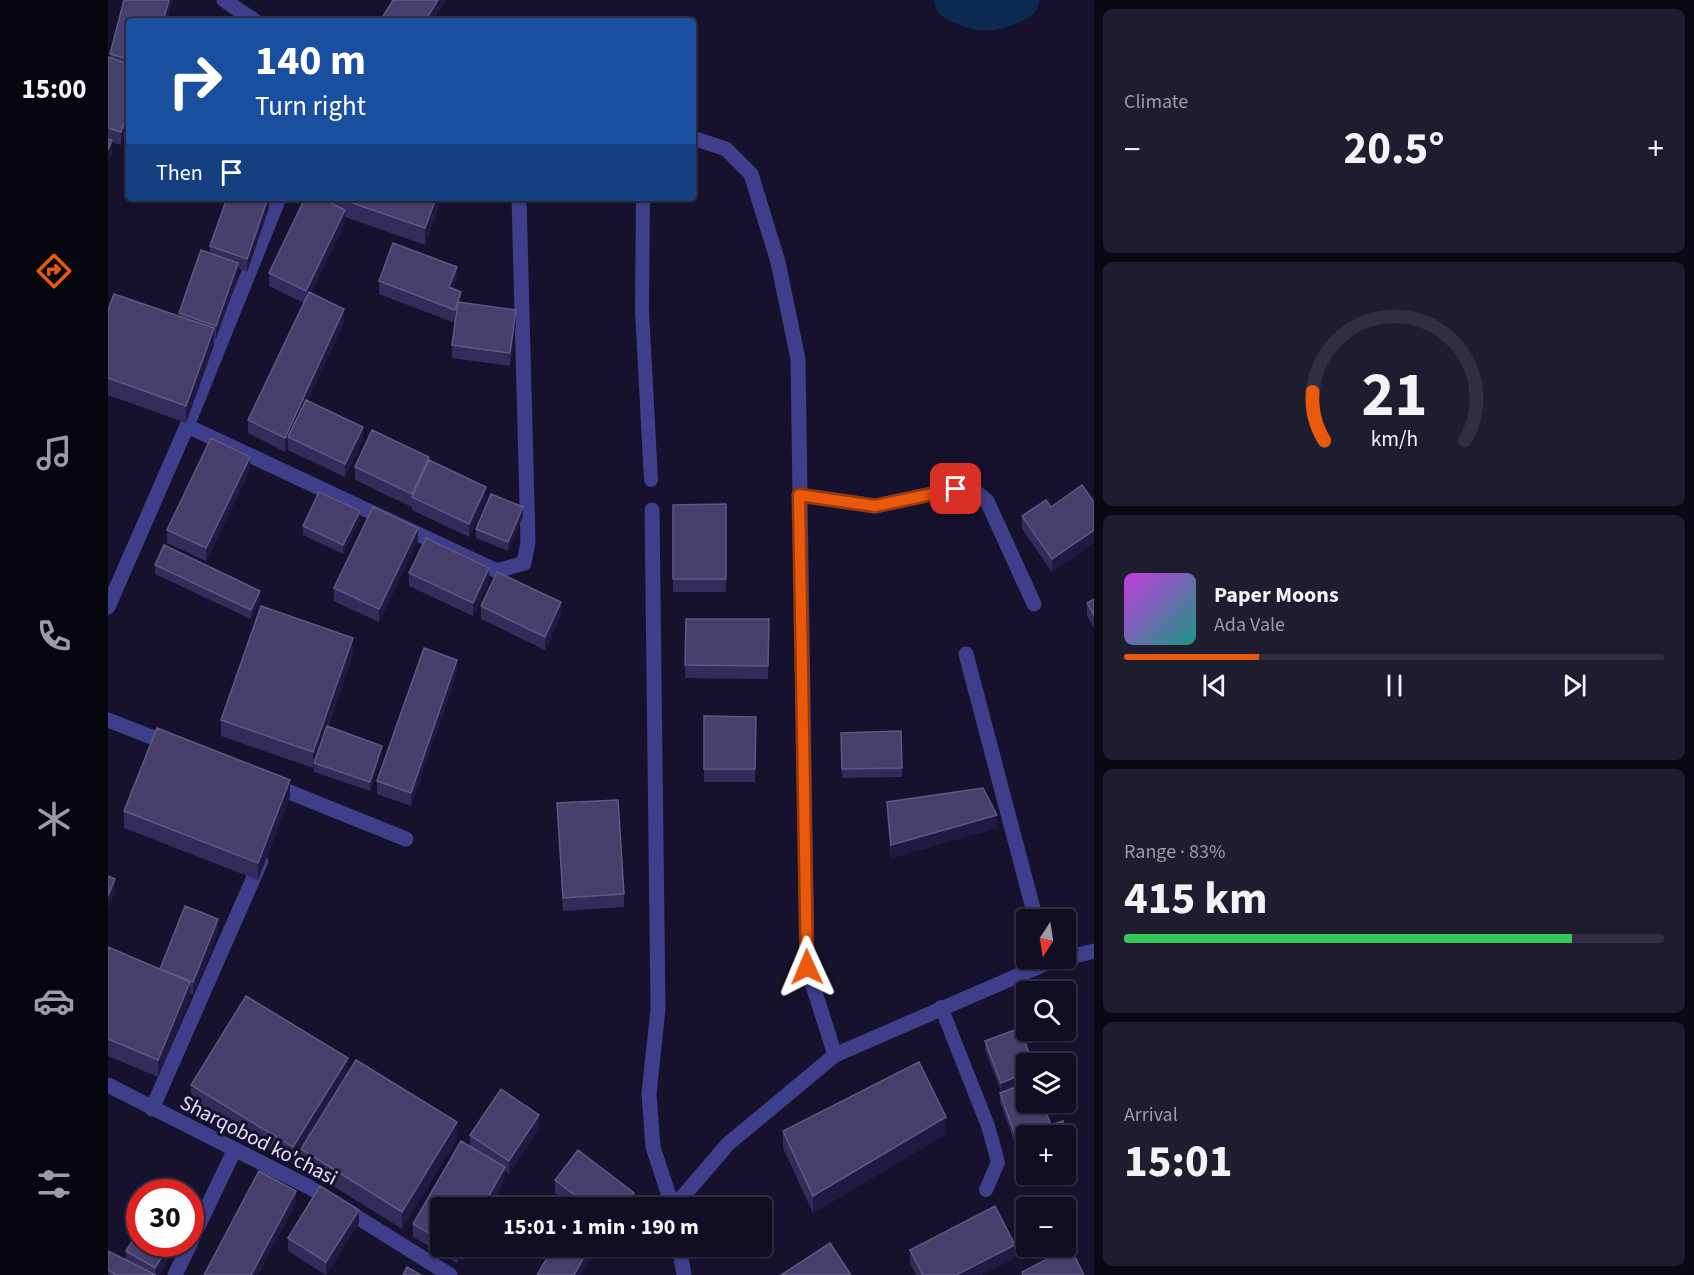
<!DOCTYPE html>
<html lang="en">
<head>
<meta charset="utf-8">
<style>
  :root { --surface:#100e22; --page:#1e1c2f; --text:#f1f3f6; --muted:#9c9ca5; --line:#302e40; --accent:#ea580c }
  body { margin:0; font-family:"Source Sans 3",sans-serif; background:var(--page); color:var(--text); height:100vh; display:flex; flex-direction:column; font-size:22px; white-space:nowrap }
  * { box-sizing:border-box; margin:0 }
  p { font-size:20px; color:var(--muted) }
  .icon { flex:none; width:33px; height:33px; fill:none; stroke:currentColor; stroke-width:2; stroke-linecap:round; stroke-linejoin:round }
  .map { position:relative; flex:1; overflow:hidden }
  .details { display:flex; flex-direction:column; gap:9px; padding:9px; background:#090813; width:600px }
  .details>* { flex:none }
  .top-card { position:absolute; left:18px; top:18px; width:570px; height:183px; border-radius:6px; box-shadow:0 2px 4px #0004,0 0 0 2px var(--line); background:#1a4fa0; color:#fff; overflow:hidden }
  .needle { width:39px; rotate:192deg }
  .tools { position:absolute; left:908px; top:909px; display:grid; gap:12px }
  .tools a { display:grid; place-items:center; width:60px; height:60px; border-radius:6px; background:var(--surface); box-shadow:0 2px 4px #0004,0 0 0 2px var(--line); font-size:30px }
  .speed { position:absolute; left:18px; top:1179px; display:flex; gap:12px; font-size:30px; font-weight:700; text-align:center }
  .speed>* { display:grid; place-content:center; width:78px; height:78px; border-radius:50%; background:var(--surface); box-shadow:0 2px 4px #0004,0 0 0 2px var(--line); line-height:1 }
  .speed .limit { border:9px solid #d22; background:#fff; color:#111 }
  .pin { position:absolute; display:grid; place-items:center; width:51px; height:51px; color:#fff; margin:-26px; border-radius:12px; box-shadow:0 3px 9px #0006 }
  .me { position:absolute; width:66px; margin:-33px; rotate:359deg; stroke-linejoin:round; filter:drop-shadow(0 0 4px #0008) }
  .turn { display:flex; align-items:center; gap:21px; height:126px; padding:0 30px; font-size:27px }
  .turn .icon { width:78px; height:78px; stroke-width:2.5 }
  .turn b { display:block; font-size:42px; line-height:51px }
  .then { display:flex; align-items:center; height:57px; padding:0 30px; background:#0003; gap:12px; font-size:22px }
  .big { font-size:45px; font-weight:700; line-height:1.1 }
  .details .card { flex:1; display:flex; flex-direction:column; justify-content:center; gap:9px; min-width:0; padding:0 21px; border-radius:9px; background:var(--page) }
  .details .dial { align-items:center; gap:0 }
  .dial svg { height:156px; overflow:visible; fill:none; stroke:var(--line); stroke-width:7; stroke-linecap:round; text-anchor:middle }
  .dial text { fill:var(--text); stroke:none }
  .song { display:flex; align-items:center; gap:18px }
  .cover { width:72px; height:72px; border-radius:9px; background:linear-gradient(135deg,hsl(290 70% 55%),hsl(170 70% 35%)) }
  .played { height:6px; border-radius:3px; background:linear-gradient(90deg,var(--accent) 25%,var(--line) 25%) }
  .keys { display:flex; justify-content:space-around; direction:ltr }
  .heat { display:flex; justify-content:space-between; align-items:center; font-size:33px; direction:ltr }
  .charge { height:9px; border-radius:4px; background:linear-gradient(90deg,#34c759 83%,var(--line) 0) }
  .trip { position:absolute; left:322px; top:1197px; width:342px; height:60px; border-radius:6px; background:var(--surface); box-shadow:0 2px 4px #0004,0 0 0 2px var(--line); font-weight:700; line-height:60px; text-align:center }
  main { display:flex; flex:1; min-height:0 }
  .tab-bar { display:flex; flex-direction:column; width:108px; justify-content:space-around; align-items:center; background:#06060e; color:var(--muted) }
  .tab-bar .icon { width:42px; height:42px }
  .tab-bar .current { color:var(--accent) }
  .tab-bar b { font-size:27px; color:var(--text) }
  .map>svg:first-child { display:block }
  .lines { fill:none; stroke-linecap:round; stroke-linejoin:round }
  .river { stroke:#0e2950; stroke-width:40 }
  .lane { stroke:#3e3e8b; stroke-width:14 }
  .street { stroke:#3e3e8b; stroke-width:15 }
  .wall { fill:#332b5a }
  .shaded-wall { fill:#201941 }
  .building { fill:#463f6c; stroke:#5e5883; stroke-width:1.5 }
  .route-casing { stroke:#983908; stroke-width:15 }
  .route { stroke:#ea580c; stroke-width:10 }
  .labels { text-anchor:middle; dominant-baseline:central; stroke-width:6; stroke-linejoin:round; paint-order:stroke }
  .street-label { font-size:21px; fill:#e1deff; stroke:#16122d }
</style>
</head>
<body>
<main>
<nav class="tab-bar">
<b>15:00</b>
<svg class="icon current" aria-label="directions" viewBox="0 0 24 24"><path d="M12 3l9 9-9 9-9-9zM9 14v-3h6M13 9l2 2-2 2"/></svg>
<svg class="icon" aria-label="music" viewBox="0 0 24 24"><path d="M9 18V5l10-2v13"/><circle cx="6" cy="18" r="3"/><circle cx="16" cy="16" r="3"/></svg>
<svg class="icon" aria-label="phone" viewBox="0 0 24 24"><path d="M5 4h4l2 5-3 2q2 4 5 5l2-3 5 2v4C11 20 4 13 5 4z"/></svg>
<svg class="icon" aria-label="climate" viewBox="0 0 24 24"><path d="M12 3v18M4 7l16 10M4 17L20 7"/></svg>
<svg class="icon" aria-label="car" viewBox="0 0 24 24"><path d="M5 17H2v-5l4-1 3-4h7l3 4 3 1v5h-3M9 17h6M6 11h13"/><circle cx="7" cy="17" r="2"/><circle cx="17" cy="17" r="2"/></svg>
<svg class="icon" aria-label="filters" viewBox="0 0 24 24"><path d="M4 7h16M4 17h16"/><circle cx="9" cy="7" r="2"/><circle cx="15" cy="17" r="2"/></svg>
</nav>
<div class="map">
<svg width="986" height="1275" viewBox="0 0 986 1275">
  <rect width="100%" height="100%" fill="#16122d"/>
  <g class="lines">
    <path class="river" d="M846,0c25,15 40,13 65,0"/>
    <path class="lane" d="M535,198l-1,113 9,169
      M833,1007l47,119 10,36 -12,28"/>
    <path class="street" d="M116,0l31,21
      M585,138l33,11 25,25 27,88 20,97 9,608 28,88
      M79,426l310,145 27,-8 4,-21 -9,-344
      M691,495l76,11 93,-20 19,15 47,103
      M544,510l6,499 -9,85 4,53 20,61
      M0,607l79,-181 92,-228
      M858,654l70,266
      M0,720l64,25
      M164,785l134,54
      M0,1085l201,102 141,88
      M44,1109l109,-248
      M565,1208l55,-64 107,-89 212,-92 47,-12
      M82,1243l45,-94
      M571,1246l5,29
      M67,1275l15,-31"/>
  </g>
  <path class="wall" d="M16,0h48l-5,21h-38v101l-8,23 -9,-3v11l-4,10v-106l2,1v-4z
    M119,198h47l-2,6 -3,-1v5l-22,64 -9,-4v8l-22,63 -2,-1v7l-28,78 -78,-28v-85l71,6v-3l31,-60v-7z
    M197,198h137l-17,47 -80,-28v6l-34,70 33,29 -36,79 55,39 -18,37 -57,-27v-5l-3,7 -37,-19v-13l56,-117 -35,-17v-13z
    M349,280l-4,9 8,13 55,21 -6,43 -58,-8v-13l4,-24 -1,2 -76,-29v-13z
    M321,461l57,39 -17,37 -57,-27v-3l-57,-27v-13z
    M142,470l-44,91 -39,-18v-13z
    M986,502l-42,70 -30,-43v-13l29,-9z
    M618,504v88h-53v-87z
    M415,516l-15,35 -32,-13v-9z
    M252,520l-17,34 -40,-19v-9z
    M310,541l-39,81 -45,-21v-13z
    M47,565l105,35 -9,19 -96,-45z
    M301,573l80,8 -16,35 -64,-30z
    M986,599v29l-7,-12v-13z
    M373,606l80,9 -16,35 -64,-31z
    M578,619h83l-1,60 -83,-1z
    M245,655l-25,72 54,27 -12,37 -56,-19v-6l-1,2 -92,-32v-16z
    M349,673l-46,133 -34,-12v-13z
    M596,716l52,1 -1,65h-51z
    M733,733l61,35v9l-60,1z
    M182,797l-32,83 -134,-52v-17z
    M779,802l110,26 -106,30 -4,-43z
    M449,803l67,91v13l-61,4z
    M110,932l-25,63 -3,-1v5l-32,78 -50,-21v-109l52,22z
    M877,1041l41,23v18l-25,9 -16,-41z
    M240,1074l109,65 -55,90 -101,-63v-15l-8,13 -102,-62v-17z
    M918,1083v19h16l8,20v3l13,-4 9,27v9l-7,2v-23h-39v35h-1l-25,-69v-9z
    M431,1128l-30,46 -4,-3v9l-16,28h-48v38h26l-10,17 -44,-26v-13l57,-77v-12z
    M675,1131l163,3 -133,79 -30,-65z
    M447,1180l79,26 -1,2h-58l-20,-15z
    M251,1223l-33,52 -38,-24v-13z
    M32,1244h37l-18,31h-51v-24l18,9v-9z
    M802,1250l105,8 -34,17h-65l-6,-12z"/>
  <path class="shaded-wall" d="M61,0h3l-5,21h-4z
    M330,0h8l-13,21h-8z
    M21,109v13l-8,23v-13z
    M4,140v13l-4,10v-13z
    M160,198h1v10l-22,64v-13z
    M328,198h6l-17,47v-17z
    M237,210v13l-39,81v-13z
    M130,263v13l-22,63v-13z
    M349,267v13l-8,20v-13z
    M353,292v13l-6,18v-13z
    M236,309v13l-53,117 -3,-2v8l-3,7v-14z
    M408,310v13l-6,43v-13z
    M106,328v17l-28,78v-17z
    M255,427v13l-18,37v-13z
    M142,457v13l-44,91v-13z
    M321,457v13l-17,27v10v-13z
    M378,487v13l-17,37v-13z
    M415,507v9l-15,35v-9z
    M252,511v9l-17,34v-9z
    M310,528v13l-39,81v-13z
    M986,530v13l-42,29v-13z
    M381,568v13l-16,35v-13z
    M152,591v9l-9,19v-9z
    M453,602v13l-16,35v-13z
    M245,638v17l-40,113v-16z
    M349,660v13l-46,133v-13z
    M274,746v8l-12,37v-9z
    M182,780v17l-32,83v-17z
    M889,815v13l-106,30v-13z
    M7,879v13l-7,17v-13z
    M110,919v13l-25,63v-13z
    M82,982v17l-32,78v-17z
    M240,1058v16l-55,90v-17z
    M918,1073v9l-25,9v-8z
    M431,1115v13l-30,46v-13z
    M838,1117v17l-133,79v-17z
    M349,1122v17l-55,90v-17z
    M964,1148v9l-7,2v-9z
    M397,1167v13l-16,28h-7z
    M188,1191v13l-38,71h-7z
    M526,1193v13l-1,2h-10z
    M86,1202v13l-4,6v-13z
    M251,1210v13l-33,52v-13z
    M62,1244h7l-18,31h-4v-7z
    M907,1245v13l-34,17h-25z
    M351,1246h8l-10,17v-13z
    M482,1246h3v8l-12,21h-7z"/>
  <path class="building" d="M16,0h45l-6,21h-34v38l-19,-5z
    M285,0h45l-13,21h-45z
    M0,57l21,7v45l-8,23 -13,-4z
    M0,139l4,1 -4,10z
    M119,198h41l-21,61 -37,-13z
    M197,198h16l24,12 -39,81 -37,-18z
    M230,198h98l-11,30z
    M285,243l64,24 -8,20 12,5 -6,18 -76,-29z
    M93,250l37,13 -22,63 -37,-13z
    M201,292l35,17 -59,129 -37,-18z
    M6,294l100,34 -28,78 -78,-28v-68z
    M350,302l58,8 -6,43 -58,-8z
    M198,400l57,27 -18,37 -57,-27z
    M264,430l57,27 -17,37 -57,-27z
    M103,438l39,19 -44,91 -39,-18z
    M321,460l57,27 -17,37 -57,-27z
    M974,485l12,17v28l-42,29 -30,-43 24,-16 5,7z
    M211,492l41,19 -17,34 -40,-19z
    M383,494l32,13 -15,35 -32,-13z
    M618,504v75h-53v-74z
    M265,507l45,21 -39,81 -45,-21z
    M318,538l63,30 -16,35 -64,-30z
    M56,545l96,46 -9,19 -96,-45z
    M389,572l64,30 -16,35 -64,-31z
    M986,599v16l-7,-12z
    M153,606l92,32 -40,114 -92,-32z
    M578,619h83l-1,47 -83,-1z
    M316,648l33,12 -46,133 -34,-12z
    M596,716l52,1 -1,52h-51z
    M219,726l55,20 -12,36 -56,-19z
    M49,728l133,52 -32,83 -134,-52z
    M793,731l1,37 -60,1 -1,-36z
    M875,788l14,27 -106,30 -4,-43z
    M510,800l6,94 -61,4 -6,-95z
    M0,876l7,3 -7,17z
    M77,906l33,13 -25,63 -33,-13z
    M0,947l82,35 -32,78 -50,-21z
    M138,996l102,62 -55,89 -102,-62z
    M912,1028l13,36h-7v9l-25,10 -16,-42z
    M248,1060l101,62 -55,90 -101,-63z
    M811,1062l27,55 -133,79 -30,-65z
    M918,1083v19h16l8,20 -16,8 29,-9 9,27 -7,2v-14h-39v26l-1,1 -25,-70z
    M393,1089l38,26 -30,46 -39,-26z
    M353,1141l44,26 -23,41h-41v32l-28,-16z
    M470,1150l56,43 -11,15h-31l-37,-28z
    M151,1171l37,20 -45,84h-47z
    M57,1185l13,7h-18z
    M212,1186l39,24 -33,52 -38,-24z
    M82,1200l4,2 -4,6z
    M887,1206l20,39 -59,30h-33l-13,-25z
    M32,1229v15h30l-15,24 -29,-17z
    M722,1243l21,32h-70z
    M344,1246h7l-2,4z
    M446,1246h36l-16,29h-37z
    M962,1247l14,28h-61l-1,-3z
    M0,1251l48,24h-42l1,-1 -7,-4z
    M299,1267l14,8h-18z"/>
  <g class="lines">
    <defs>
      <path id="route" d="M699,967l-8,-472 76,11 81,-17"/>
    </defs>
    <use href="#route" class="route-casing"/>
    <use href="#route" class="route"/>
  </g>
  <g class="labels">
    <g class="street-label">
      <text transform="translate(151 1140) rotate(27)">Sharqobod ko'chasi</text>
    </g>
  </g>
</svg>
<div class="tools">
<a><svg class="needle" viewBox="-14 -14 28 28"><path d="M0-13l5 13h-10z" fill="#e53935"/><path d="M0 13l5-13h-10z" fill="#9c9ca5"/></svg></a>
<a><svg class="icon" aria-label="search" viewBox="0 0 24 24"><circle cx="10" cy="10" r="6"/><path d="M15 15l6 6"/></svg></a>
<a><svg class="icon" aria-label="layers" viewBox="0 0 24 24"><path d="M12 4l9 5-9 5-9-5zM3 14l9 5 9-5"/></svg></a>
<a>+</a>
<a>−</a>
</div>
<div class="speed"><div class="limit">30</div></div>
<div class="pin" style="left:848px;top:489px;background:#d93025"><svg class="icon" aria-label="arrive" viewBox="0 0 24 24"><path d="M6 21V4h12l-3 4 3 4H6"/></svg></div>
<svg class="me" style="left:699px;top:967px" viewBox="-20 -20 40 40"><path d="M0-17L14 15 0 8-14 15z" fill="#ea580c" stroke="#fff" stroke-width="4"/></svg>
<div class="trip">15:01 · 1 min · 190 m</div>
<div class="top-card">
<div class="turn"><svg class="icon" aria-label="right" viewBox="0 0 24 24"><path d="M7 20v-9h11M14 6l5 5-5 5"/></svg><div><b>140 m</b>Turn right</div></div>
<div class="then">Then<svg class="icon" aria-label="arrive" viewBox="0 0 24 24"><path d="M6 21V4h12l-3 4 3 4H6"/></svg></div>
</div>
</div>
<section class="details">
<div class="card"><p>Climate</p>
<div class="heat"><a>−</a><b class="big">20.5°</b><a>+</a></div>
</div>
<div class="card dial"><svg viewBox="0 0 100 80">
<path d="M14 69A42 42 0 1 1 86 69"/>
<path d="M14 69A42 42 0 0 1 8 44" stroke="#ea580c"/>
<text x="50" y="56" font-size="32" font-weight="700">21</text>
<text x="50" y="72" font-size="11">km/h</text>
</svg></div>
<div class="card">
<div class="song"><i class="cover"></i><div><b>Paper Moons</b><p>Ada Vale</p></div></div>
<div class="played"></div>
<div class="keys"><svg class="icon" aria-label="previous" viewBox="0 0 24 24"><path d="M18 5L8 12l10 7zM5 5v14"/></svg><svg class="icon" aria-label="pause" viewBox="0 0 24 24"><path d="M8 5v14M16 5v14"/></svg><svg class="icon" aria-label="next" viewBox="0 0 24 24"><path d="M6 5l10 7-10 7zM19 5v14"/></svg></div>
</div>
<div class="card"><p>Range · 83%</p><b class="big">415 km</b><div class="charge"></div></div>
<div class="card"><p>Arrival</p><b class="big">15:01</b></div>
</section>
</main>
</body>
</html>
